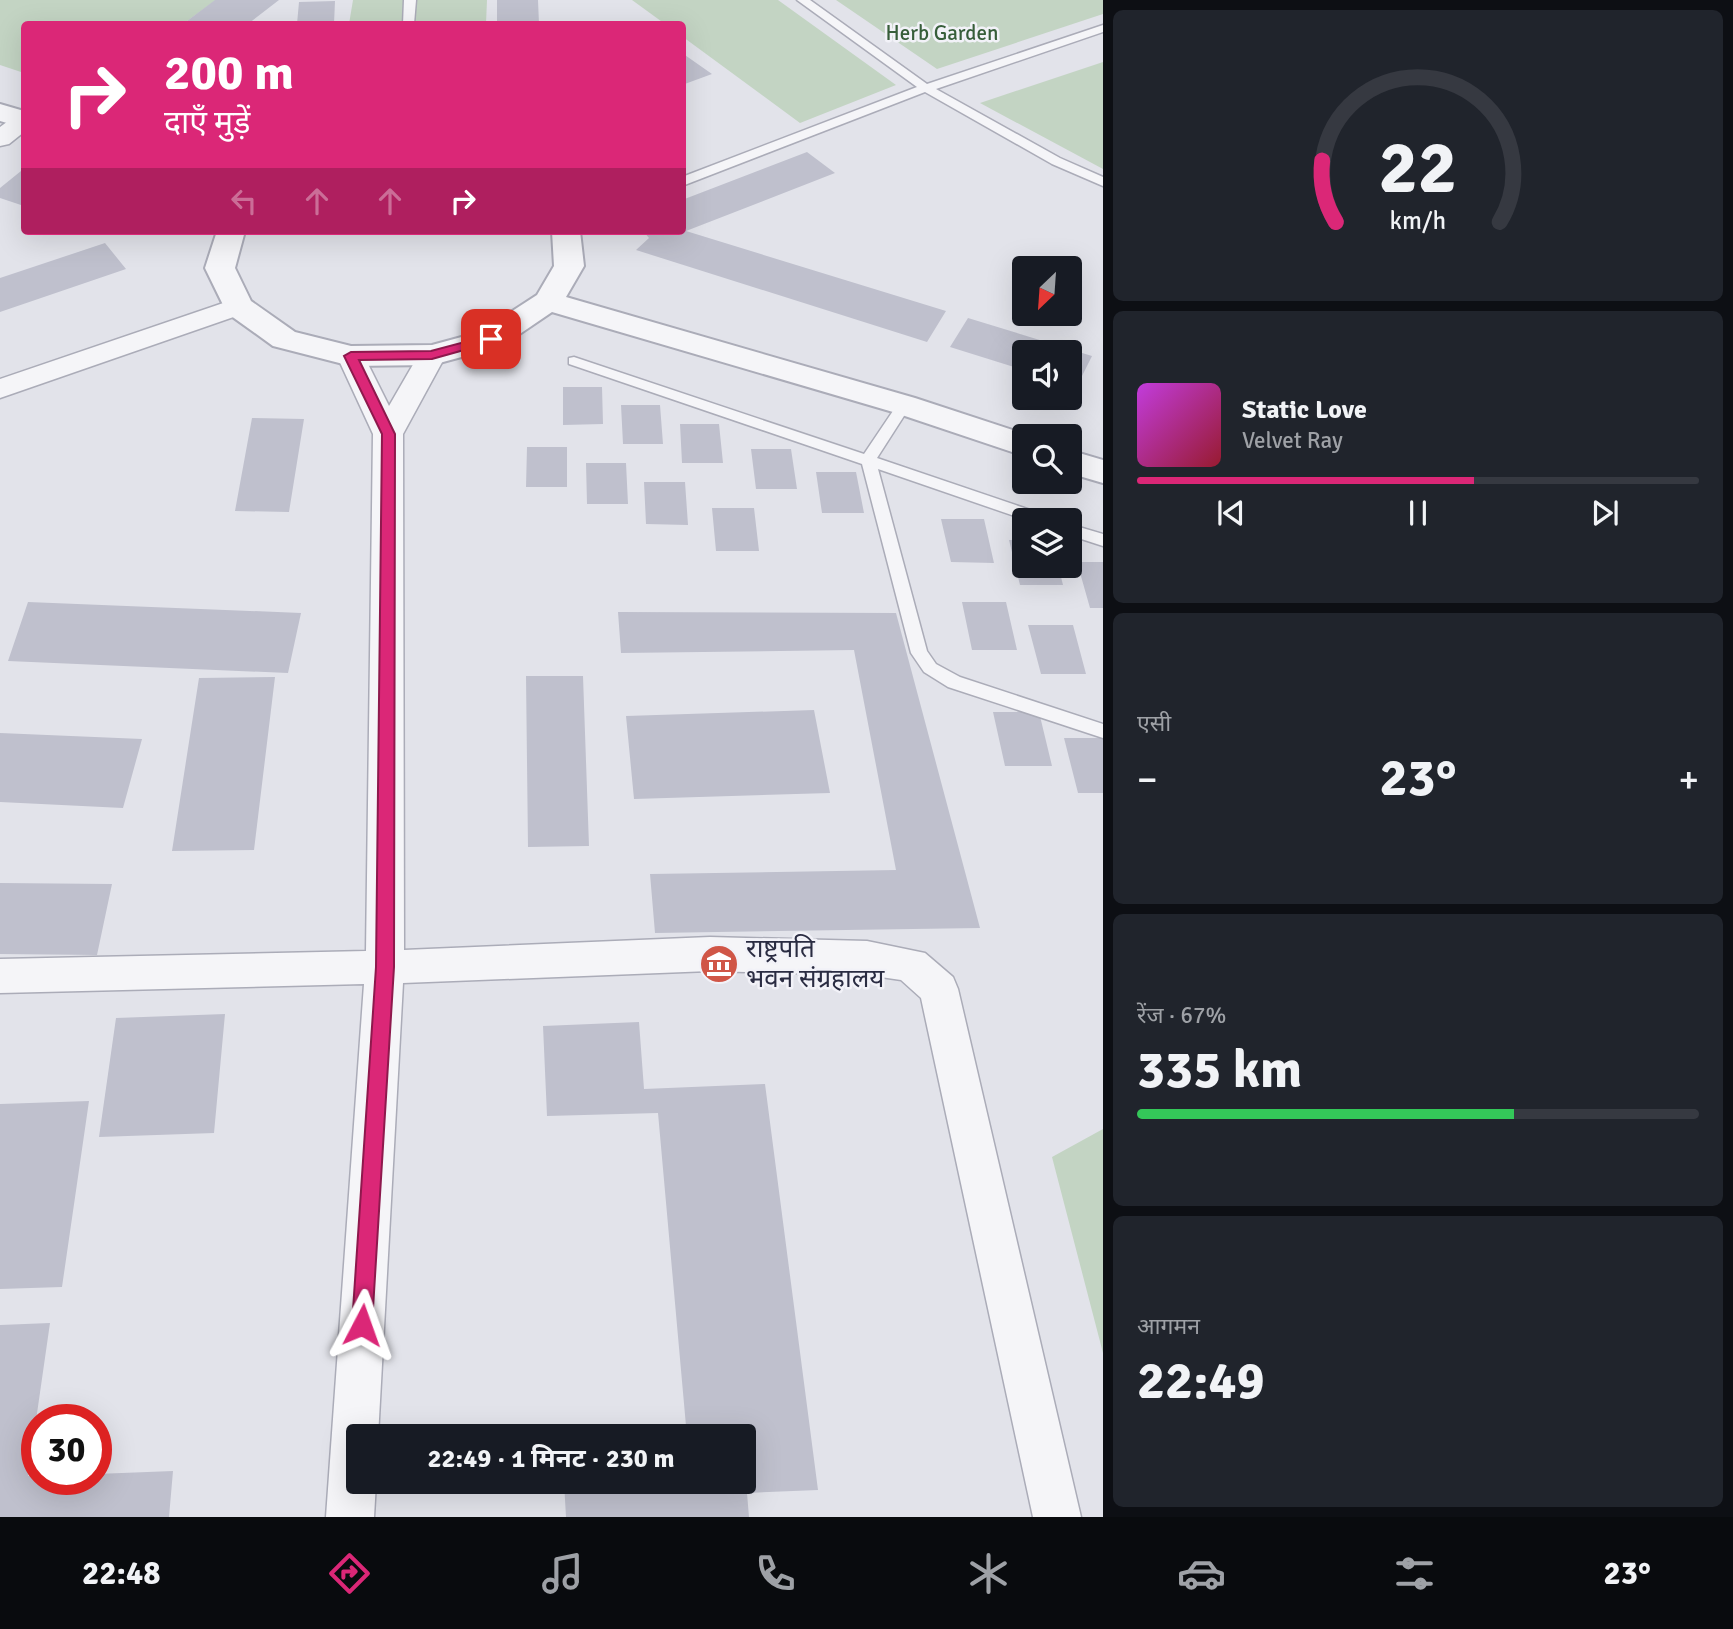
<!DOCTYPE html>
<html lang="hi">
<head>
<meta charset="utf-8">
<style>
  :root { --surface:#171b24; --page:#20242c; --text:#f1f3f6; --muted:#9ea1a6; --line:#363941; --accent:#db2777 }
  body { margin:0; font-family:Signika,"Noto Sans Devanagari",sans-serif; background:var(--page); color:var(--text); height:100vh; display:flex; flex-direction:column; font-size:26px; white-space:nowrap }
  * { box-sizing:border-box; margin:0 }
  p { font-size:23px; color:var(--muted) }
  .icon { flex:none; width:38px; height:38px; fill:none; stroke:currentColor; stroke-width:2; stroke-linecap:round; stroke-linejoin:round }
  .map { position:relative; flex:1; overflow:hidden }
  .sheet { display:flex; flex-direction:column; gap:10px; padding:10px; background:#0d0f14; width:630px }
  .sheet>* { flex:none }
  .hud { position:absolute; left:21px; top:21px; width:665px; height:214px; border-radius:7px; box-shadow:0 7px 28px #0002; background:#db2777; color:#fff; overflow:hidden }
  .needle { width:46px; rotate:205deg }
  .fabs { position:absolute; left:1012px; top:256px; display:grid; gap:14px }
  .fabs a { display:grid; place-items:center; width:70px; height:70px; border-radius:7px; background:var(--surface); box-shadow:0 7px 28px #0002; font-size:35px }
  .speed { position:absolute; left:21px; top:1404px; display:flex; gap:14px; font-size:35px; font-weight:700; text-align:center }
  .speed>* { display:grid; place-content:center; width:91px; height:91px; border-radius:50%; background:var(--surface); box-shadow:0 7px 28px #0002; line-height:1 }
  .speed .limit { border:10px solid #d22; background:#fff; color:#111 }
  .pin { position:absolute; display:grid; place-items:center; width:60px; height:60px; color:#fff; margin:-30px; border-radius:14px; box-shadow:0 4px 10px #0006 }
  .me { position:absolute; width:77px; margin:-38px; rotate:4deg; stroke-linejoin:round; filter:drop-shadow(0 0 5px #0008) }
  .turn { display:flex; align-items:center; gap:24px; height:147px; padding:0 28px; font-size:32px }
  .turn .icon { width:91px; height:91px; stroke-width:2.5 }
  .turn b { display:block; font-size:49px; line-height:60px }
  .lanes { display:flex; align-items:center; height:66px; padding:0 28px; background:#0003; justify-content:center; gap:35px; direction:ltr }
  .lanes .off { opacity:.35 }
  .big { font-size:52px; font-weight:700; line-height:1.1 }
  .sheet .card { flex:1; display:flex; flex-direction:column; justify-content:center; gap:10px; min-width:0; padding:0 24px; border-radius:10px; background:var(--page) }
  .sheet .dial { align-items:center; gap:0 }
  .dial svg { height:182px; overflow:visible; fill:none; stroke:var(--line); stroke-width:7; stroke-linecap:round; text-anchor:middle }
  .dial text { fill:var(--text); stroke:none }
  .song { display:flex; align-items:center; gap:21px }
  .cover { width:84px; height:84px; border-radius:10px; background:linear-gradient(135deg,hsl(290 70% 55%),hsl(350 70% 35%)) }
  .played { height:7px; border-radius:4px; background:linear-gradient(90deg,var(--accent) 60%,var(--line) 60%) }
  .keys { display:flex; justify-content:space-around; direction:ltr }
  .heat { display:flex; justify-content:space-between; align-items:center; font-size:38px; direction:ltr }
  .charge { height:10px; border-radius:5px; background:linear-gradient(90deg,#34c759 67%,var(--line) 0) }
  .trip { position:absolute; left:346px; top:1424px; width:410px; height:70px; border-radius:7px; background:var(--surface); box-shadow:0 7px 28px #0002; font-weight:700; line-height:70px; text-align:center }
  .tab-bar { display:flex; height:112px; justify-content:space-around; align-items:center; background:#090b0e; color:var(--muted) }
  .tab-bar .icon { width:49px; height:49px }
  .tab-bar .active { color:var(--accent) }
  .tab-bar b { font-size:32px; color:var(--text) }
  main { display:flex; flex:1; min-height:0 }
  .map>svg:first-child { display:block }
  .green { fill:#c3d4c3 }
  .building { fill:#bfc0cd }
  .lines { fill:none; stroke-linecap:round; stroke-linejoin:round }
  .service-casing { stroke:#abacb8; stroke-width:3 }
  .minor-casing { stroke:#abacb8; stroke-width:3 }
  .tertiary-casing { stroke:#abacb8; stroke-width:4 }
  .service { fill:#f5f5f8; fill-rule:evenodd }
  .minor { fill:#f5f5f8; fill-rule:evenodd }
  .tertiary { fill:#f5f5f8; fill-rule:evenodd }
  .route { fill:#db2777; stroke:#8e194d; stroke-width:2 }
  .labels { text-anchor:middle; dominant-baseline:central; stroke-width:5; stroke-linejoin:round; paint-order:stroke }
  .far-park-label { font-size:21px; fill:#375e3a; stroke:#f2f2f8 }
  .poi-label { font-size:26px; fill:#2a2c42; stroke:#f2f2f8; text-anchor:start }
</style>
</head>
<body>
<main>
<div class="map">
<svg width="1103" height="1517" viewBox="0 0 1103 1517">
  <rect width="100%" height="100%" fill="#e2e3ea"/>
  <path class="green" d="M0,0h216l-33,24h-159v49l-24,-8z
    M353,0h134l-1,24h-137z
    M632,0h146l118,85 -96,38 -117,-86 -1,-13h-17z
    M836,0h267v14l-166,55z
    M1103,62v107l-123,-66z
    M1103,1129v224l-51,-196z"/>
  <path class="building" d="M215,0h64l-31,24h-65z
    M497,0h41l1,24h-42z
    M335,1l-1,23h-37l2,-22z
    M682,53l30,21 -30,11z
    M807,152l28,21 -149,58 260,80 -19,31 -291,-92 13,-12 -6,-7h39v-31z
    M21,171l3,1v34l-24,-8v-10z
    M105,243l21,26 -126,43v-34z
    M968,318l124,38 -15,30 -8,-2v-32h-45v18l-74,-23z
    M563,387h39l1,37 -40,1z
    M621,405h39l3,39h-40z
    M252,418l52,1 -15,93 -54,-1z
    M680,424h39l4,39h-41z
    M527,447h40v40h-41z
    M751,449h40l6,40h-41z
    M586,463h40l2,41h-41z
    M816,472h40l8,41h-42z
    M644,482h41l3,43 -42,-1z
    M712,508h42l5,43h-43z
    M941,519h43l10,44 -43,-1z
    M1009,540h15v25h34l5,20h-43z
    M1077,562h26v46h-13z
    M28,602l273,11 -13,60 -280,-12z
    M962,602h44l11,48h-45z
    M618,612l278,1 84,315 -325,5 -5,-59 246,-4 -42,-220 -233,3z
    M1028,625h45l13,49h-45z
    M526,676h57l6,170 -61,1z
    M275,677l-21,173 -82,1 27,-173z
    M814,710l16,83 -196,6 -8,-83z
    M993,712h46l13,54h-47z
    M0,733l142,6 -19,69 -123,-6z
    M1064,738h39v55h-25z
    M0,883l112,1 -15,71 -97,-1z
    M225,1014l-11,119 -115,4 17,-119z
    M639,1022l5,67 121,-5 53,406 -71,3 2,24h-183l-2,-35h180v-45h-57l-29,-324 -111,3 -4,-90z
    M89,1101l-27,186 -62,2v-185z
    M50,1323l-22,153h9v3h59v-5l77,-3 -4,46h-169v-192z"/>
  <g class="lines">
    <defs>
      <path id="service" d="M404,0h12l-2,24h-11z
        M797,0h13l117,84 176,-59v7l-167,57 124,69 43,19v9l-51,-22 -127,-72 -243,94v-9l235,-90z
        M574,357l290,97 35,-52h10l2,3 -34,53 171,58 3,4h-25l-148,-51 49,182 9,13 24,13 143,47v14l-155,-51 -24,-15 -13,-19 -49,-189 -293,-100v-6z
        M1069,524l34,10v12l-34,-11z"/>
      <path id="minor" d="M24,114v18l-15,12 -9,2v-19l15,-11z
        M238,298l10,2 4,6 -4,6 -248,86v-19z
        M432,346l10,3 4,6 -43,79 1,516 306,-13 157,4 58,12 28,24 5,12 123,528h-48l-112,-519 -20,-18 -34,-5 -157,-4 -307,12 -25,454h-19v45h17l-2,35h-48l38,-533 -364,9v-34l366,-8 7,-517 -36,-78 4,-6 10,-3 10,3 28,56 33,-57z"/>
      <path id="tertiary" d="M0,104l24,7v17l-24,-7z
        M217,231h28l-10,37 16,33 44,31 56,14 81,-1 48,-13 57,-37 17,-29 -2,-35h28l4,35 -18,31 349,101 116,38h-7v20l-131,-44 -341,-100 -50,34 -70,19 -81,1 -78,-20 -46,-33 -22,-45z
        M1069,450l34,10v23l-34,-10z"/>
    </defs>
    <use href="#service" class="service-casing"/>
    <use href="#minor" class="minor-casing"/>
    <use href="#tertiary" class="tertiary-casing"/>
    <use href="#service" class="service"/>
    <use href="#minor" class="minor"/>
    <use href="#tertiary" class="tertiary"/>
  </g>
  <path class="route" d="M491,335l7,4 -2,2 -64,18 -73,1 36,74 -1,533 -22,358 -3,7 -7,3 -7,-3 -3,-7 24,-358 6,-533 -38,-78 7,-4 80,-1z"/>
  <defs>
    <symbol id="museum-disc" viewBox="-11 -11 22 22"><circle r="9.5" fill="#d05647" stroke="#f2f2f8"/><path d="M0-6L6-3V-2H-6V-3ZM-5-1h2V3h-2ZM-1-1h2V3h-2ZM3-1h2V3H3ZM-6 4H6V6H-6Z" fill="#fff"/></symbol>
  </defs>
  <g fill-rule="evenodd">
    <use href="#museum-disc" x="697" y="942" width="44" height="44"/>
  </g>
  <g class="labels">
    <g class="far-park-label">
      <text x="942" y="33">Herb Garden</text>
    </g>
    <g class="poi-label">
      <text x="746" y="949">राष्ट्रपति<tspan x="746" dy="30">भवन संग्रहालय</tspan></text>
    </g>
  </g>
</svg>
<div class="fabs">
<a><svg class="needle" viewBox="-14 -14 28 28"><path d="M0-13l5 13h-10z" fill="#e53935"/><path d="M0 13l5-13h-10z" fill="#9ea1a6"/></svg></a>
<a><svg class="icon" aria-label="sound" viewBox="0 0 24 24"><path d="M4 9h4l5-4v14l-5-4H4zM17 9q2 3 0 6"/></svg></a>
<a><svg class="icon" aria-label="search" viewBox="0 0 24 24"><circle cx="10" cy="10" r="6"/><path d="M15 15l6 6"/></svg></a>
<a><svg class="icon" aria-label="layers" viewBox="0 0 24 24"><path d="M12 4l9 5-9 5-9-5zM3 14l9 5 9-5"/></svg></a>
</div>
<div class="speed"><div class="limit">30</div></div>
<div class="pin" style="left:491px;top:339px;background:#d93025"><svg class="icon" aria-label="arrive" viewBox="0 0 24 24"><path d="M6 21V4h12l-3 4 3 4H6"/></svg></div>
<svg class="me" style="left:362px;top:1325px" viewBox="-20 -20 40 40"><path d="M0-17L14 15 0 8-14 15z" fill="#db2777" stroke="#fff" stroke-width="4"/></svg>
<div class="trip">22:49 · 1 मिनट · 230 m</div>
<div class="hud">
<div class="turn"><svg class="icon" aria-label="right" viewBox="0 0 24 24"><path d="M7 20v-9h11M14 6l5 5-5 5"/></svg><div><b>200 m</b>दाएँ मुड़ें</div></div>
<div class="lanes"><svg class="icon off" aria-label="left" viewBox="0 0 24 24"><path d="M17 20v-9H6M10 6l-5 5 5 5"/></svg><svg class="icon off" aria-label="ahead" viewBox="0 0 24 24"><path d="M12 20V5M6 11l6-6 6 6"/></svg><svg class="icon off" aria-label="ahead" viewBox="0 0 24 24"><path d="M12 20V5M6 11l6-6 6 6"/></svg><svg class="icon" aria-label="right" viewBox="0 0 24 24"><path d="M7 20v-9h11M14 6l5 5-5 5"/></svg></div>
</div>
</div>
<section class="sheet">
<div class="card dial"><svg viewBox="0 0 100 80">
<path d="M14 69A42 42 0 1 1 86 69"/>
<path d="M14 69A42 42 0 0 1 8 42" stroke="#db2777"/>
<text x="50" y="56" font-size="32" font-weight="700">22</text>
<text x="50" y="72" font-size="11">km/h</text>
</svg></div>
<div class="card">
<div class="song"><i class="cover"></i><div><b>Static Love</b><p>Velvet Ray</p></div></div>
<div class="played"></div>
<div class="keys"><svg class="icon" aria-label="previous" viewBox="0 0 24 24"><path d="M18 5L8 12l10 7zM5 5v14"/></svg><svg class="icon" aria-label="pause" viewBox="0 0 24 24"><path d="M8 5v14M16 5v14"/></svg><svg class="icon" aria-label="next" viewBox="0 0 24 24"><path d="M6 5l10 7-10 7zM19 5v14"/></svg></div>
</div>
<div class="card"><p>एसी</p>
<div class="heat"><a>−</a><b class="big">23°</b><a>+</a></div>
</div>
<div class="card"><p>रेंज · 67%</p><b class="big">335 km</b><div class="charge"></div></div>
<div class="card"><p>आगमन</p><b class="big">22:49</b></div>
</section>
</main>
<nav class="tab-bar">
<b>22:48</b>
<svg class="icon active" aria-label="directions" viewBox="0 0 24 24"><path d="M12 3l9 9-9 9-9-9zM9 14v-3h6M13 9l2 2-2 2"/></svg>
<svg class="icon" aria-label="music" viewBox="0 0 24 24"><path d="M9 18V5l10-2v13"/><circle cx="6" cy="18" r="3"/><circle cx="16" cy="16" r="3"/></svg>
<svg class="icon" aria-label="phone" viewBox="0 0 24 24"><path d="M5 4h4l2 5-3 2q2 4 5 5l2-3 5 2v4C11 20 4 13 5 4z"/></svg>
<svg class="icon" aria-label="climate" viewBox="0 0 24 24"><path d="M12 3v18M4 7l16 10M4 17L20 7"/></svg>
<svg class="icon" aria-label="car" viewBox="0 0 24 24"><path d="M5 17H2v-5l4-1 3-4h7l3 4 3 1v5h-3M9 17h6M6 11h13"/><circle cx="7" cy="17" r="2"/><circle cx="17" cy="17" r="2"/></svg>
<svg class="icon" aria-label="filters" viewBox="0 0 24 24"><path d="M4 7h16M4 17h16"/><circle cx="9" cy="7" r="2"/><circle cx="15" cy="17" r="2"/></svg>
<b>23°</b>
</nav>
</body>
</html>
